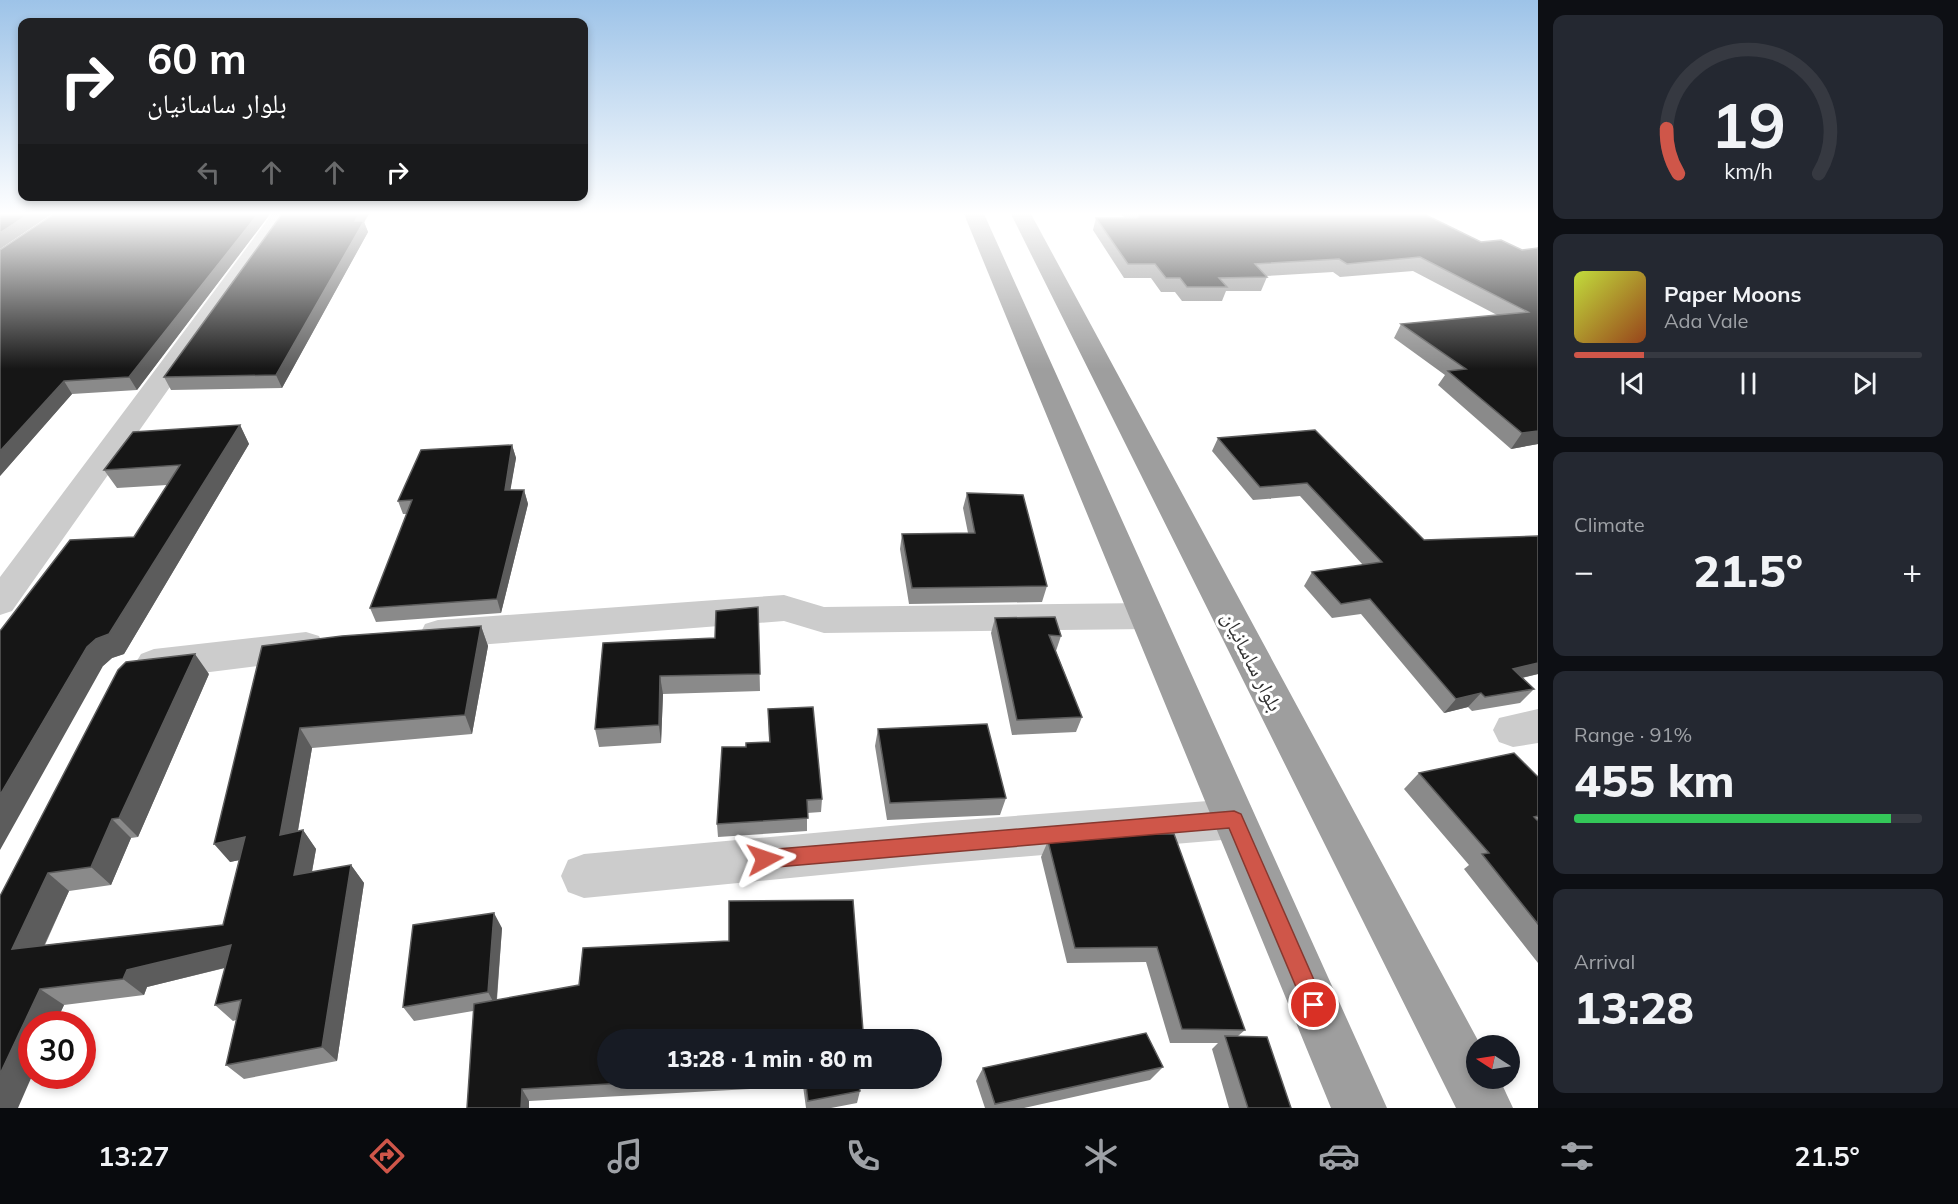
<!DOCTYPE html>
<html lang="en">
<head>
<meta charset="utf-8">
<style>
  :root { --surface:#171b24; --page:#242831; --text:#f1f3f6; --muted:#9ea1a6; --line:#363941; --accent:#cf5649 }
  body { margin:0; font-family:Mulish,"Noto Naskh Arabic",sans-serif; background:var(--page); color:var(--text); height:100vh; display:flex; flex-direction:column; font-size:22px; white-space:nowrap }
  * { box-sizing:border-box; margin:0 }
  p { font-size:20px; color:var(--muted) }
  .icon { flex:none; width:33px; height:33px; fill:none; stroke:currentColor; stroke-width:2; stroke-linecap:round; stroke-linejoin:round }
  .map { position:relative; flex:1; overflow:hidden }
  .side { display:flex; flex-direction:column; gap:15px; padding:15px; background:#0d0f14; width:420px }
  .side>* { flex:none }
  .top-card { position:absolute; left:18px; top:18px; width:570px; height:183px; border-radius:12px; box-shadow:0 3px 9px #0003; background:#202124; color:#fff; overflow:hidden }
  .needle { width:39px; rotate:282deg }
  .tools { position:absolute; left:1466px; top:1035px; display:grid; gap:12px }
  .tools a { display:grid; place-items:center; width:54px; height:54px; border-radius:50%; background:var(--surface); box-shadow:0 3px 9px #0003; font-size:30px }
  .speed { position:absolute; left:18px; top:1011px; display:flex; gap:12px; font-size:30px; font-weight:700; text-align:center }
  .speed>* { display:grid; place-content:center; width:78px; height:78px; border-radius:50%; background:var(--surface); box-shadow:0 3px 9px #0003; line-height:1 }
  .speed .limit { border:9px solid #d22; background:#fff; color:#111 }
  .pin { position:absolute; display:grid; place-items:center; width:51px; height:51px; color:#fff; margin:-26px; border:3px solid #fff; border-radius:50%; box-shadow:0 2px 6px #0007 }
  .me { position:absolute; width:66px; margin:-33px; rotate:85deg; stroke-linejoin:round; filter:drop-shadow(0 0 4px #0008) }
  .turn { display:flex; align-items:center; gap:21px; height:126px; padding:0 30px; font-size:27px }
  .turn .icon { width:78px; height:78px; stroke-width:2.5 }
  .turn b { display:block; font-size:42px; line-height:51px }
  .lanes { display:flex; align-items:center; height:57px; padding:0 30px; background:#0003; justify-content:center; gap:30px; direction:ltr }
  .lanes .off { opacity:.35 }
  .big { font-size:45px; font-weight:800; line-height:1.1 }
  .side .card { flex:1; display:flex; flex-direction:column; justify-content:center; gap:9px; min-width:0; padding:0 21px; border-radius:12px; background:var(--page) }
  .side .dial { align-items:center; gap:0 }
  .dial svg { height:156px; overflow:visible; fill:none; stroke:var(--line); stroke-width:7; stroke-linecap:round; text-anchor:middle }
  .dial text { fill:var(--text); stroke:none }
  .song { display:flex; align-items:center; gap:18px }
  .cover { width:72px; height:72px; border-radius:9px; background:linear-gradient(135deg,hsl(70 70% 55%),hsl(20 70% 35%)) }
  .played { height:6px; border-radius:3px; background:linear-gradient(90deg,var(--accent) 20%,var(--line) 20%) }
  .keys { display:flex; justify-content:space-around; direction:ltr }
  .heat { display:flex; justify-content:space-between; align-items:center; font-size:33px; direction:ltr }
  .charge { height:9px; border-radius:4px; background:linear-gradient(90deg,#34c759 91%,var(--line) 0) }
  .trip { position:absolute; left:597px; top:1029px; width:345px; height:60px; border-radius:30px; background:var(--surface); box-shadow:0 3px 9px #0003; font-weight:800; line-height:60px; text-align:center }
  .dock { display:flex; height:96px; justify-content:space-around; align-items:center; background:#090b0e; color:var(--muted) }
  .dock .icon { width:42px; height:42px }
  .dock .selected { color:var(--accent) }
  .dock b { font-size:27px; color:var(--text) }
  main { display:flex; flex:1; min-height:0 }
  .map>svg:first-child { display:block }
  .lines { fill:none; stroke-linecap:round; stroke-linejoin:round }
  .minor { fill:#ccc; fill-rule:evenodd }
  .trunk { fill:#9e9e9e; fill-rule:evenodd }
  .wall { fill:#8a8a8a }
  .shaded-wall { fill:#5c5c5c }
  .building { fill:#161616; stroke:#5c5c5c; stroke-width:1.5 }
  .route { fill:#cf5649; stroke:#87382f; stroke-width:1.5 }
  .labels { text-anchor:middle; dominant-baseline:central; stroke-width:6; stroke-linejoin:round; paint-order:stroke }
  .street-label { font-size:21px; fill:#2f2f2f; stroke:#fff }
</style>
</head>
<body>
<main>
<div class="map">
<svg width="1538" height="1108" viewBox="0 0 1538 1108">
  <rect width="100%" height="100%" fill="#fff"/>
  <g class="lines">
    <path class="minor" d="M272,214h20l-280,397 -12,4v-38z
      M784,595l40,12 323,-4 13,4 5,9 -5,9 -13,4 -323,4 -40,-12 -346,27 -13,-4 -5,-10 5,-10 13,-4z
      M306,632l13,4 5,10 -5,10 -13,4 -152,19 -13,-5 -6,-10 6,-10 13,-5z
      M1538,709v34l-25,4 -14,-5 -6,-12 6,-12z
      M1234,799l16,6 6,14 -6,14 -16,6 -311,26 -339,33 -16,-6 -7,-16 7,-16 16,-6 339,-31z"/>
    <path class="trunk" d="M964,214h20l403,894h-56z
      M1011,214h20l450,832h-5v32h23l14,30h-57z"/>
  </g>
  <path class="wall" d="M54,214h216l-133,176 -65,4 -72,82z
    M282,214h87l-5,8 4,10 -86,156 -111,2 -7,-13z
    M1121,214h303l57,28 41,8 16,194 -27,5 -73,-64 7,-10 -51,-37 7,-14 96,-9 -84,-44 -73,6 -7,-5 -67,4 1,1 -6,14h-35l-4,10h-40l-7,-9h-14l-10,-14h-27l-31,-48 3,-12h29z
    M240,425l9,19 -125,210 -12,4 -9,8 31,-129 33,-52 -50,3 -13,-18z
    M1218,438l206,102 114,-4v138l-16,4 12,11 -14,14 -48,8 -4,-4 -24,6 -83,-99 -29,4 -28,-32 8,-14 51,-7 -63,-69 -47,4 -41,-49z
    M512,445l4,13 -6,32h14l4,14 -27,109 -125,9 -6,-14 37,-94h-4l-5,-13z
    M967,493l80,93 -5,16 -133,2 -9,-55 2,-15 66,-1 -5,-25z
    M758,607l2,84 -97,3 -2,49 -62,4 -4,-18 8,-86 112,-5z
    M995,618l66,18 -5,15 26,66 -6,15 -64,3 -21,-102z
    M481,626l7,20 -16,88 -160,14 -14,83 5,-1 13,19 -4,23 39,-7 13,18 -27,178 -93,18 -18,-14 10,-45 -3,1 -18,-16 10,-37 -78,19 -3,8 -80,10 -9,19h-23l-32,-128 209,-222 -71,163 -7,1 -20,47 -42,6 -24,54 178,-20 16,-65 -9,2 32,-216z
    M768,709l54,90 -1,13 -14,1v18l-89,6 -1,-13 29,-77 23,-5z
    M878,729l128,69 -6,17 -113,5 -12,-74z
    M1419,773l119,4v186l-74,-94 5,-4 -65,-76z
    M1048,841l197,189 -7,6 53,72h-62l-17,-59 6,-6h-48l-24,-81 -79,1 -26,-106z
    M502,928l-5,72 366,31 -1,9h-254v38h249l3,13 -3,12 -26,5h-25l-3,-22 -274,15v7l-56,-97 -59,10 -11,-14z
    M1163,1067l-13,13 -126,28h-39l-9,-27 7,-13z"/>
  <path class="shaded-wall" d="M29,214h23l-52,35v-16z
    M258,214h12l-133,176 -8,-13z
    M359,214h10l-5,8 4,10 -86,156 -6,-13z
    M64,381l8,13 -72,82v-25z
    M240,425l9,19 -125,210 -12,4 -9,8 -103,184v-55l87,-148z
    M1538,431v13l-27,5 11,-16z
    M512,445l4,13 -8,46 -3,-14z
    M524,490l4,14 -27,109 -4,-14z
    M481,626l7,20 -16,88 -7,-19z
    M195,654l14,20 -71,163 -19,-19z
    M1538,663v11l-38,9 13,-14z
    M660,676l3,18 -2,49 -2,-18z
    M1481,693l-13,14 -24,6 12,-14z
    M300,728l12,20 -18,105 -14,-18z
    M112,819l19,19 -20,47 -20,-18z
    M303,830l13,19 -8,44 -14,-18z
    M245,837l15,19 -30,6 -16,-18z
    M351,865l13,18 -27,178 -15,-14z
    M48,873l21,18 -34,74 -23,-16z
    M494,913l8,15 -6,79 -8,-15z
    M231,945l17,17 -101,25 -3,8 -21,-16 4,-9z
    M40,989l24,16 -9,19h-23v52l-14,32h-18v-34z
    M522,1089l7,12v7h-8z"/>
  <path class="building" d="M0,214h29l-29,19z
    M54,214h204l-129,163 -65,4 -64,70v-201z
    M282,214h77l-4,7h9l-88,154 -112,2z
    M1139,214h285l57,28 20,-2 21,10 16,-2v183l-16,2 -74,-62 18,-2 -65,-45 127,-12 -108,-55 -73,7 -8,-5 -84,5 12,13 -48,1 8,9h-40l-7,-9h-14l-11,-14h-27l-32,-46h41l4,-3z
    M240,425l-131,209 -13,5 -9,8 -87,148v-164l70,-91 64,-3 46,-72 -76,5 29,-38z
    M1315,430l109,110 114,-4v127l-25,6 21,20 -49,8 -4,-4 -25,6 -86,-100 -29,5 -29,-32 70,-10 -75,-79 -47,4 -42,-49z
    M512,445l-7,45h19l-27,109 -127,9 42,-108 -14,1 23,-51z
    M967,493l56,2 24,91 -135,2 -10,-54 73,-1z
    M758,607l2,67 -100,2 -1,49 -64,4 8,-86 112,-5 1,-27z
    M1055,617l6,19 -12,-1 33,82 -65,3 -22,-102z
    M481,626l-16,89 -165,13 -20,107 23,-5 -9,45 57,-10 -29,182 -96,18 15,-65 -26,5 16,-60 -104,25 -4,9 -83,10 -40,85v-178l118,-226 8,-8 69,-8 -76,164 -7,1 -21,48 -43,6 -36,76 211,-24 22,-88 -31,7 48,-198 80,-10z
    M813,707l9,92 -15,1 1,18 -91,6 5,-77h24v-4l24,-1 -2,-33z
    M987,724l19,74 -116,5 -12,-74z
    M1514,753l24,24v39l-4,1 4,4v103l-56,-70 7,-1 -70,-80z
    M1136,834h38l71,196 -63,-1 -25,-82 -82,1 -27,-107z
    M853,900l10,131h-17l2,9h-240v38h104l-190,11 -1,19h-54l7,-104 105,-19 4,-37 146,-7v-40z
    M494,913l-6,79 -85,15 10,-82z
    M1146,1033l17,34 -168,37 -12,-36z
    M1225,1036l42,1 24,71h-43z
    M805,1078h52l3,13 -52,10z"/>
  <linearGradient id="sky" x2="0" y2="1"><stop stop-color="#9dc3e8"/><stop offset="0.58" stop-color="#fff"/><stop offset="1" stop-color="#fff" stop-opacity="0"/></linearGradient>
  <rect width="1538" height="369" fill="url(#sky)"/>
  <path class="route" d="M1234,811l7,3 84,191 -3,8 -8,3 -7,-3 -78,-185 -464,40 -7,-3 -3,-6 3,-6 7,-3z"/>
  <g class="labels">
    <g class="street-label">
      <text transform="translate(1253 661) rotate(63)">بلوار ساسانیان</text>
    </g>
  </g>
</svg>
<div class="tools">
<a><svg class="needle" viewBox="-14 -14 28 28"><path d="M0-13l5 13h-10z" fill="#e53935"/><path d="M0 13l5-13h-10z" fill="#9ea1a6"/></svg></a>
</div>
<div class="speed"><div class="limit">30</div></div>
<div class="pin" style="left:1314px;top:1005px;background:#d93025"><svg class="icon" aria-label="arrive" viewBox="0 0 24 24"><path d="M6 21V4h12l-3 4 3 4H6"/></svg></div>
<svg class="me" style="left:765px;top:859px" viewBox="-20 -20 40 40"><path d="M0-17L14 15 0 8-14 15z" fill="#cf5649" stroke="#fff" stroke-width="4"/></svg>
<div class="trip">13:28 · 1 min · 80 m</div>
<div class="top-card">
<div class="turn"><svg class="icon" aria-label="right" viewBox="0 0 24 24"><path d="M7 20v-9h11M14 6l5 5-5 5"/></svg><div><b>60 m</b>بلوار ساسانیان</div></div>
<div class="lanes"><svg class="icon off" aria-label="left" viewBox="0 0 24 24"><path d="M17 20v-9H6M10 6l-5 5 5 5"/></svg><svg class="icon off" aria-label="ahead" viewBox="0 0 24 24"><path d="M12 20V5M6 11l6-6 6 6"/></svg><svg class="icon off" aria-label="ahead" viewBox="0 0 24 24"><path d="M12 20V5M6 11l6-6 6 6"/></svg><svg class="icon" aria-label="right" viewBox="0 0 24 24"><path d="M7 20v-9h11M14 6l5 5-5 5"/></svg></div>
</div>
</div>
<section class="side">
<div class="card dial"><svg viewBox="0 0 100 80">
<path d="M14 69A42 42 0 1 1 86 69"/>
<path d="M14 69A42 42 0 0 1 8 46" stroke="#cf5649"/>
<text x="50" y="56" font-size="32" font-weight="700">19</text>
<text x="50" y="72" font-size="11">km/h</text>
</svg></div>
<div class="card">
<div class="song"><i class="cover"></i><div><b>Paper Moons</b><p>Ada Vale</p></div></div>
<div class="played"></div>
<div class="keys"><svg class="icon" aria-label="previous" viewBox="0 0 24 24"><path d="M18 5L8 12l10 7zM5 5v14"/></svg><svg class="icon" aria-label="pause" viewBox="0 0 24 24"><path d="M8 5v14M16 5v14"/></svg><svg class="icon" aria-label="next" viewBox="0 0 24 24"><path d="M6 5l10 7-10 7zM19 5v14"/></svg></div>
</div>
<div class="card"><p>Climate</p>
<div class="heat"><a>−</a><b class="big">21.5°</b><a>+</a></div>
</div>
<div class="card"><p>Range · 91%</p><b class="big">455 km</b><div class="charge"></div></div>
<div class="card"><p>Arrival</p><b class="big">13:28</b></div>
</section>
</main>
<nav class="dock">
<b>13:27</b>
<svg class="icon selected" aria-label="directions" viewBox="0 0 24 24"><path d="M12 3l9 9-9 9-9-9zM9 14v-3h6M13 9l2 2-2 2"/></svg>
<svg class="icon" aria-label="music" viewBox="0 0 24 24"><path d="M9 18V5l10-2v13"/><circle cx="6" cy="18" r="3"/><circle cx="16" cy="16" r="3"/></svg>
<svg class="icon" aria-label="phone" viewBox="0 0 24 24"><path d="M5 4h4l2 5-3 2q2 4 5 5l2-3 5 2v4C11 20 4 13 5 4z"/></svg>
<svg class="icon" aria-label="climate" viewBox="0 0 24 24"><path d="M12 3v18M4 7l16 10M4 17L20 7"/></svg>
<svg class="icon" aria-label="car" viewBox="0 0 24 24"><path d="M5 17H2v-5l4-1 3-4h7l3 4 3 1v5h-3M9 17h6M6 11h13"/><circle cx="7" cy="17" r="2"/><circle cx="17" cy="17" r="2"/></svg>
<svg class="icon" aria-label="filters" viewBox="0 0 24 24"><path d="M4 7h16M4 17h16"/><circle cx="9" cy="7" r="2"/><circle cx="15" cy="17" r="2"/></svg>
<b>21.5°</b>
</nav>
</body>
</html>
